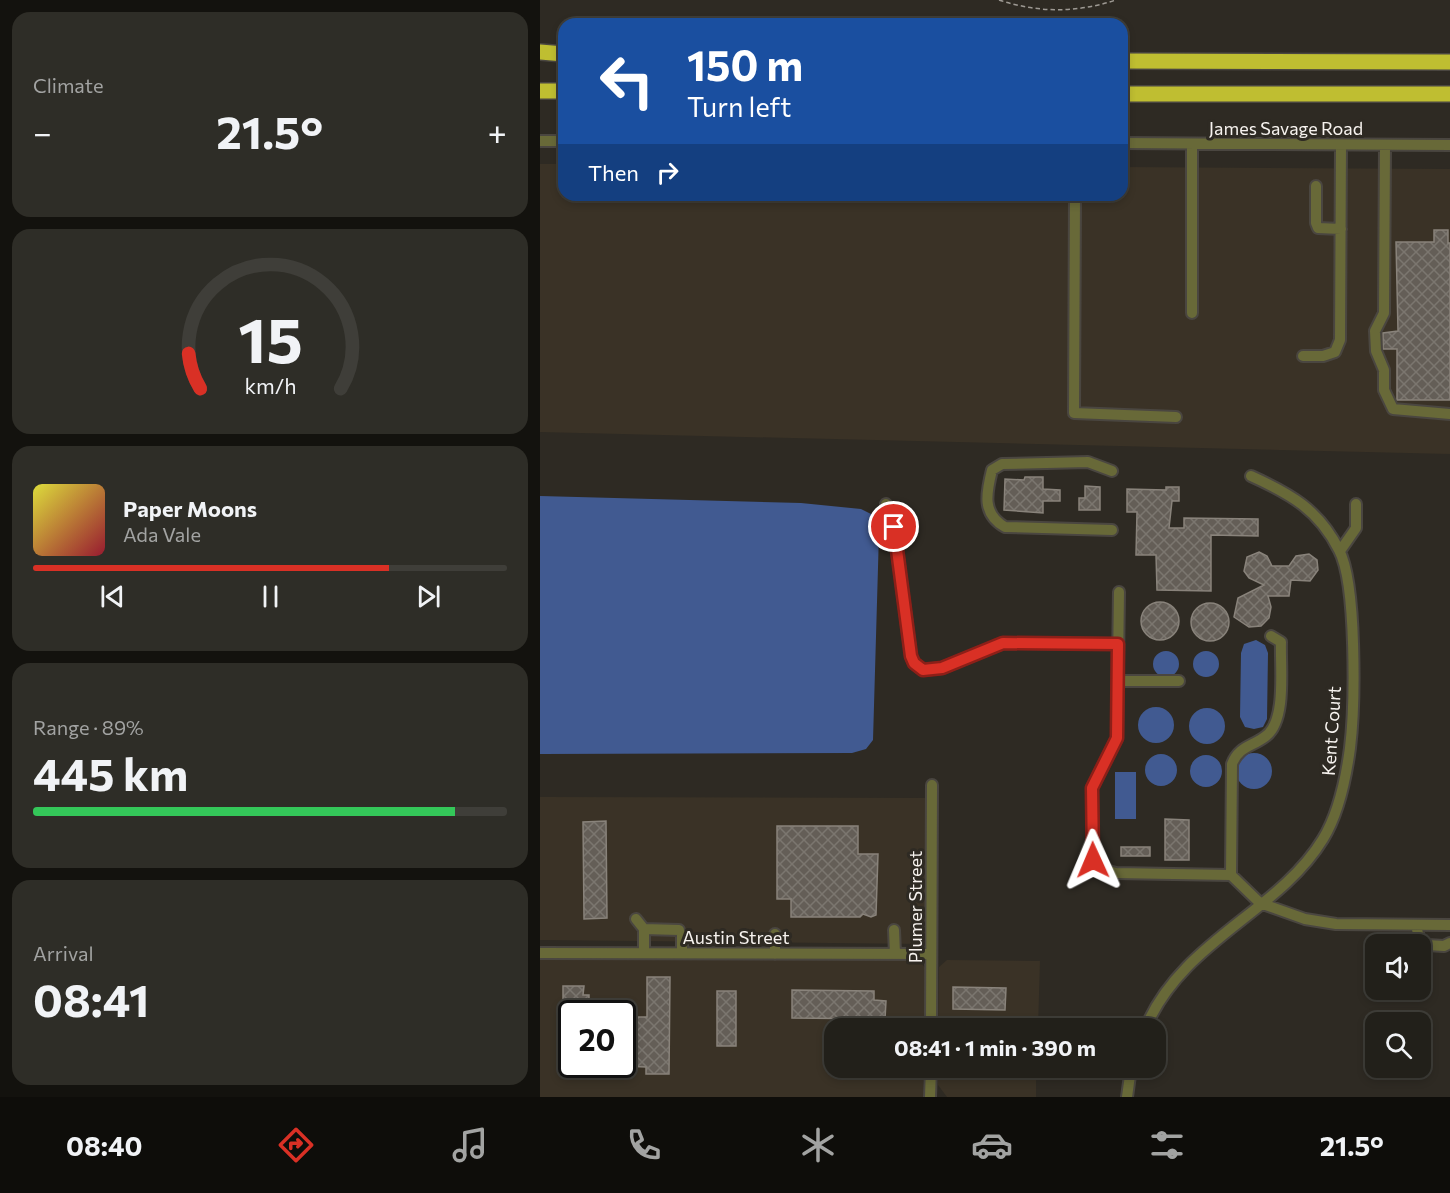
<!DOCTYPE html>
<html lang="en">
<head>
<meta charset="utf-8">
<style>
  :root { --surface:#22201a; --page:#2e2d27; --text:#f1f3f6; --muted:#a2a3a2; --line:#3f3e39; --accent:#d93025 }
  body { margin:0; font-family:Commissioner,sans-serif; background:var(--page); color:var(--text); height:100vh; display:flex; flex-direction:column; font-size:22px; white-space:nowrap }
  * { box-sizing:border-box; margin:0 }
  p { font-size:20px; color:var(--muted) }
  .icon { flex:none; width:33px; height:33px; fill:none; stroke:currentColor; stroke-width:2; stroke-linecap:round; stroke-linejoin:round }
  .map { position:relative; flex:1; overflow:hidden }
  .sheet { display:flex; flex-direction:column; gap:12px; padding:12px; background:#13120e; width:540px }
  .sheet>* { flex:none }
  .hud { position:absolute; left:18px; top:18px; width:570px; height:183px; border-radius:18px; box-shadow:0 3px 9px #0003,0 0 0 2px var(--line); background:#1a4fa0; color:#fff; overflow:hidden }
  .controls { position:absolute; left:825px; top:934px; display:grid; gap:12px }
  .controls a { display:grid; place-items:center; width:66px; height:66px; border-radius:12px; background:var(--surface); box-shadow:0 3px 9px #0003,0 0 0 2px var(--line); font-size:30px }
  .speed { position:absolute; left:18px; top:1000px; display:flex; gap:12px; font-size:30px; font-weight:700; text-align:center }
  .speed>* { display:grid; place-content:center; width:78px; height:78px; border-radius:50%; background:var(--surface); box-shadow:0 3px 9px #0003,0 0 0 2px var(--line); line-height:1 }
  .speed .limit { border:3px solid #111; border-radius:9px; background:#fff; color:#111 }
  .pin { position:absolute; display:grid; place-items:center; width:51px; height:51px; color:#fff; margin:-26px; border:3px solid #fff; border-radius:50%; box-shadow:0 2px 6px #0007 }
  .me { position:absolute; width:66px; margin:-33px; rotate:359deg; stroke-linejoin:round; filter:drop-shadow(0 0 4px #0008) }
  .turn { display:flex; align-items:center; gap:21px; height:126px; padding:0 30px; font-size:27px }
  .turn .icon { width:78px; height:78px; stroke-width:2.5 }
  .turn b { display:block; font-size:42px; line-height:51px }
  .then { display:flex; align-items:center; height:57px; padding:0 30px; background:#0003; gap:12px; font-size:22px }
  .big { font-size:45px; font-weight:700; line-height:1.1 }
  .sheet .widget { flex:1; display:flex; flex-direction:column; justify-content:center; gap:9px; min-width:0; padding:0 21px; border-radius:18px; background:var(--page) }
  .sheet .dial { align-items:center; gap:0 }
  .dial svg { height:156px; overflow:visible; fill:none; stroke:var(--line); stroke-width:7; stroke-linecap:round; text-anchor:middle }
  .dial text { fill:var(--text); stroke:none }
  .song { display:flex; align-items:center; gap:18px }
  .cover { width:72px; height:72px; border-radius:9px; background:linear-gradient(135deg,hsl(60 70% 55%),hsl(350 70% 35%)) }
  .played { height:6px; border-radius:3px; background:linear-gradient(90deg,var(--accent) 75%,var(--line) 75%) }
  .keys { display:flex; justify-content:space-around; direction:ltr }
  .heat { display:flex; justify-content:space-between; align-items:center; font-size:33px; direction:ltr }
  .charge { height:9px; border-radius:4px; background:linear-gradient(90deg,#34c759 89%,var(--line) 0) }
  .trip { position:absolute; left:284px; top:1018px; width:342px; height:60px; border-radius:18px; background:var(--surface); box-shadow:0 3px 9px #0003,0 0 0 2px var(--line); font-weight:700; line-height:60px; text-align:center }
  .tabs { display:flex; height:96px; justify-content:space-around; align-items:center; background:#0e0d0a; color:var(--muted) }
  .tabs .icon { width:42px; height:42px }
  .tabs .selected { color:var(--accent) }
  .tabs b { font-size:27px; color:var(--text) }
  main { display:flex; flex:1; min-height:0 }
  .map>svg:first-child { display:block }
  .built { fill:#3a3226; fill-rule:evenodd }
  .water { fill:#415a91 }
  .building { fill:url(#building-cross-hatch); stroke:#89837b; stroke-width:1.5 }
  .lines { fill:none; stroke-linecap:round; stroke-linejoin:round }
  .minor-casing { stroke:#4a4640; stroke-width:14 }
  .highway-casing { stroke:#4a4640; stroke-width:18 }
  .path { stroke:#9d9993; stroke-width:1.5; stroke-dasharray:4.5 3; stroke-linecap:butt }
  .minor { stroke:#686938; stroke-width:10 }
  .highway { stroke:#bfbe31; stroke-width:15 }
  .route-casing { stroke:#8d1f18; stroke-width:15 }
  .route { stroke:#d93025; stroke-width:10 }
  .labels { text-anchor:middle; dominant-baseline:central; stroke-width:6; stroke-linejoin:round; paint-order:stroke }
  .street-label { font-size:18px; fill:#f7f3ef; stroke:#2e2a23 }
</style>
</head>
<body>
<main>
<section class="sheet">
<div class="widget"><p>Climate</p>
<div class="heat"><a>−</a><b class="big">21.5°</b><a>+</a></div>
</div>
<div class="widget dial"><svg viewBox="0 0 100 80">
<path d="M14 69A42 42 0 1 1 86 69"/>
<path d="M14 69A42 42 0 0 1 8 51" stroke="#d93025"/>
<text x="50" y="56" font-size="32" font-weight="700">15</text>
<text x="50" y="72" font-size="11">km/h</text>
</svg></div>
<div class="widget">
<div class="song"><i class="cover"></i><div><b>Paper Moons</b><p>Ada Vale</p></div></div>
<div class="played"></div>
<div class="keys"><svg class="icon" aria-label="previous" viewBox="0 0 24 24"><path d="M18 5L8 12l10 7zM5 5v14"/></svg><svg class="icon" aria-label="pause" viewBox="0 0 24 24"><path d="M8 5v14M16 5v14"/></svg><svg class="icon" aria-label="next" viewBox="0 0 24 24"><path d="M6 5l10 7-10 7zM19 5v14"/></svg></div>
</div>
<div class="widget"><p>Range · 89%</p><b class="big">445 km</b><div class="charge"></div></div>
<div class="widget"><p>Arrival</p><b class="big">08:41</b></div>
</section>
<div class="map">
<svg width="910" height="1097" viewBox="0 0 910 1097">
  <defs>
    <pattern id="building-cross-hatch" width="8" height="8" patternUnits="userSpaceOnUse" patternTransform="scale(1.5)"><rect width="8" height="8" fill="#645e57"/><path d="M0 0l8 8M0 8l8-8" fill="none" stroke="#7b766f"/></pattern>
  </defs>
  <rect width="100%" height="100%" fill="#2e2a23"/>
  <path class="built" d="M0,164h24v31h558v-28l328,2v285l-910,-22z
    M0,797l387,1 -2,141 -2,5 -383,-4z
    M0,958l379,2 7,9 -1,60h-91v39h90l-1,29h-383zM32,1014h50v51h-50z
    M407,960l93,1 -2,68h-100l1,-62z
    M398,1068h98v29h-89l-9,-12z"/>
  <path class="water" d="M0,496l261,7 60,6 16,8 2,16 -6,207 -7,9 -14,4 -312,1z
    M716,640l9,5 3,8 -1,66 -4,8 -9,2 -9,-2 -5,-10 1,-64 3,-9z
    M653 664a13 13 0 1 1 26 0a13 13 0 1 1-26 0Z
    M613 664a13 13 0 1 1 26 0a13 13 0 1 1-26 0Z
    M598 725a18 18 0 1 1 36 0a18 18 0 1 1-36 0Z
    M649 726a18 18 0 1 1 36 0a18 18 0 1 1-36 0Z
    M696 771a18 18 0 1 1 36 0a18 18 0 1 1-36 0Z
    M605 770a16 16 0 1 1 32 0a16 16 0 1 1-32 0Z
    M650 771a16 16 0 1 1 32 0a16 16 0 1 1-32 0Z
    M575,772h21v47h-21z"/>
  <path class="building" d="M894,230h14v13h2v157h-53v-51h-14v-16l15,-2 -2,-89h38z
    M485,477h18v12l17,1v11h-17v12l-39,-3 1,-31 19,1z
    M545,486l15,1v23h-21v-12h6z
    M626,487h13v14h-7l-3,27h15v-10l74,1v17l-47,-1v56l-54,-1 -1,-35h-20l1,-43h-10v-23l39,1z
    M719,552l8,4 5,10h17l7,-10 13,-2 8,6 1,10 -8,11 -19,-1 -2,16h-21l3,11 -2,11 -8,8 -12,1 -15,-10 4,-19 26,-13 -15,-7 -5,-7 3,-14z
    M601 621a19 19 0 1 1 38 0a19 19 0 1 1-38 0Z
    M651 622a19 19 0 1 1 38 0a19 19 0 1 1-38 0Z
    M625,819l24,1v40h-24z
    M66,821l1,97 -23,1 -1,-97z
    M237,826h81v28h20l-2,61 -5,2 -8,-3 -3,3h-69v-18h-14z
    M581,847h29v9h-29z
    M107,977h23l-1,97h-23v-7l-24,-1v-49h25z
    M23,986h21l-1,9h6v19h-17v15h-9z
    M413,987l53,1 -1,22 -52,-1z
    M252,990l82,1v9l12,1 -1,18 -93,-1z
    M177,991h19v55h-19z"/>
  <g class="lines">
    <defs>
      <path id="minor" d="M0,141h24
        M582,143l328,2
        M652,144v169
        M845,146l-1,167 -9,18 1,20 8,19v20l9,19 57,5
        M776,186v37l2,5 23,1
        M535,195l-1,218 102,4
        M763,356h20l12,-4 5,-12 1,-195
        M572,471l-24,-9 -86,2 -10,6c-6,24 -10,44 13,57l107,3
        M346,504l8,23 17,129 3,7 9,7 19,-2 61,-25 115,1
        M800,551l16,-23v-24
        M579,592l-2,146 -25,50 1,72 8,9 15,4 115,2 29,28 45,16 31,5 114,1
        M578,681h61
        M691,875l1,-111c7,-18 20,-17 34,-28 21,-16 14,-69 15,-94l-10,-6
        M96,919l8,10v24
        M876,925l3,13 8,7 17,1 6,-3
        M104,929l35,1
        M354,930l1,24
        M142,935v18
        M0,953l391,1
        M235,954v-20
        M391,1029l1,-244
        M605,1029c37,-89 133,-116 178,-190 16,-26 23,-61 27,-91 5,-41 7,-164 -11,-198 -20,-40 -48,-56 -88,-74
        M390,1097l1,-29
        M587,1097l4,-29"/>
      <path id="highway" d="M0,52l24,2
        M582,61l328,1
        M0,91h24
        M582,94h328"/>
    </defs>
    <use href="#minor" class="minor-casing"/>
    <use href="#highway" class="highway-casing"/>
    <path class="path" d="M459,0c40,13 77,13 117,0"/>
    <use href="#minor" class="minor"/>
    <use href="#highway" class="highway"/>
  </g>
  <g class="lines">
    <defs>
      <path id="route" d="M354,527l17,129 3,7 9,7 19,-2 61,-25 115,1 -1,94 -25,50 1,72"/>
    </defs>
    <use href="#route" class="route-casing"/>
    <use href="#route" class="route"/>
  </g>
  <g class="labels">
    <g class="street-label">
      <text x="746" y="128">James Savage Road</text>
      <text transform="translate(791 731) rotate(-86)">Kent Court</text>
      <text transform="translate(375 907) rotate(-90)">Plumer Street</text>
      <text x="196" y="937">Austin Street</text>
    </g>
  </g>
</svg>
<div class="controls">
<a><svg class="icon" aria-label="sound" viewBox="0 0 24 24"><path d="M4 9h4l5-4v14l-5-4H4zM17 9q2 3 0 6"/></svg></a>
<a><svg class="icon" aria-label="search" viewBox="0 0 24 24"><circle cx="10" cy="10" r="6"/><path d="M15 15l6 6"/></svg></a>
</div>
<div class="speed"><div class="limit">20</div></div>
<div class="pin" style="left:354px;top:527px;background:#d93025"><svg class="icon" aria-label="arrive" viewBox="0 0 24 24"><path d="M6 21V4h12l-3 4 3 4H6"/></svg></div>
<svg class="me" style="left:553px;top:860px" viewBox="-20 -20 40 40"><path d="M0-17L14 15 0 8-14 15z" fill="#d93025" stroke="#fff" stroke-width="4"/></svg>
<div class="trip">08:41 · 1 min · 390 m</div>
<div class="hud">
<div class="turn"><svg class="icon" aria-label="left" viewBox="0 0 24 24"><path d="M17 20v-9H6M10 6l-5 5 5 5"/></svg><div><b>150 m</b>Turn left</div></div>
<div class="then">Then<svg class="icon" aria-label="right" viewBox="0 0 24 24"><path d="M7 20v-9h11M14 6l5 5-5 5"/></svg></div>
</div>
</div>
</main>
<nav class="tabs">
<b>08:40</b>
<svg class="icon selected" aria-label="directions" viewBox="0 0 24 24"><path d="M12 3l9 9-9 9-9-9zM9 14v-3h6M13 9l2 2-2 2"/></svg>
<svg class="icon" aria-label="music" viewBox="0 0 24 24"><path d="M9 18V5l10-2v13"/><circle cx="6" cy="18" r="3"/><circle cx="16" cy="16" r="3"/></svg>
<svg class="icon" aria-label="phone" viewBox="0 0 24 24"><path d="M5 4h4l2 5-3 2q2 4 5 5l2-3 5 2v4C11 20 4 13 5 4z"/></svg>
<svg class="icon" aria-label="climate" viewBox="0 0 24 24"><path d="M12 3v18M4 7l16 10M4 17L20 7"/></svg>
<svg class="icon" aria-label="car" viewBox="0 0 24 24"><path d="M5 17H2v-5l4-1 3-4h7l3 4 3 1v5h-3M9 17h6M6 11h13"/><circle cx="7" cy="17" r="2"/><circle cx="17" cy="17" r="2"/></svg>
<svg class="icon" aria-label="filters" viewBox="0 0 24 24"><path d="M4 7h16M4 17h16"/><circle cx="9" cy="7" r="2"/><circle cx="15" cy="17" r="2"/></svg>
<b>21.5°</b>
</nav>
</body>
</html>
